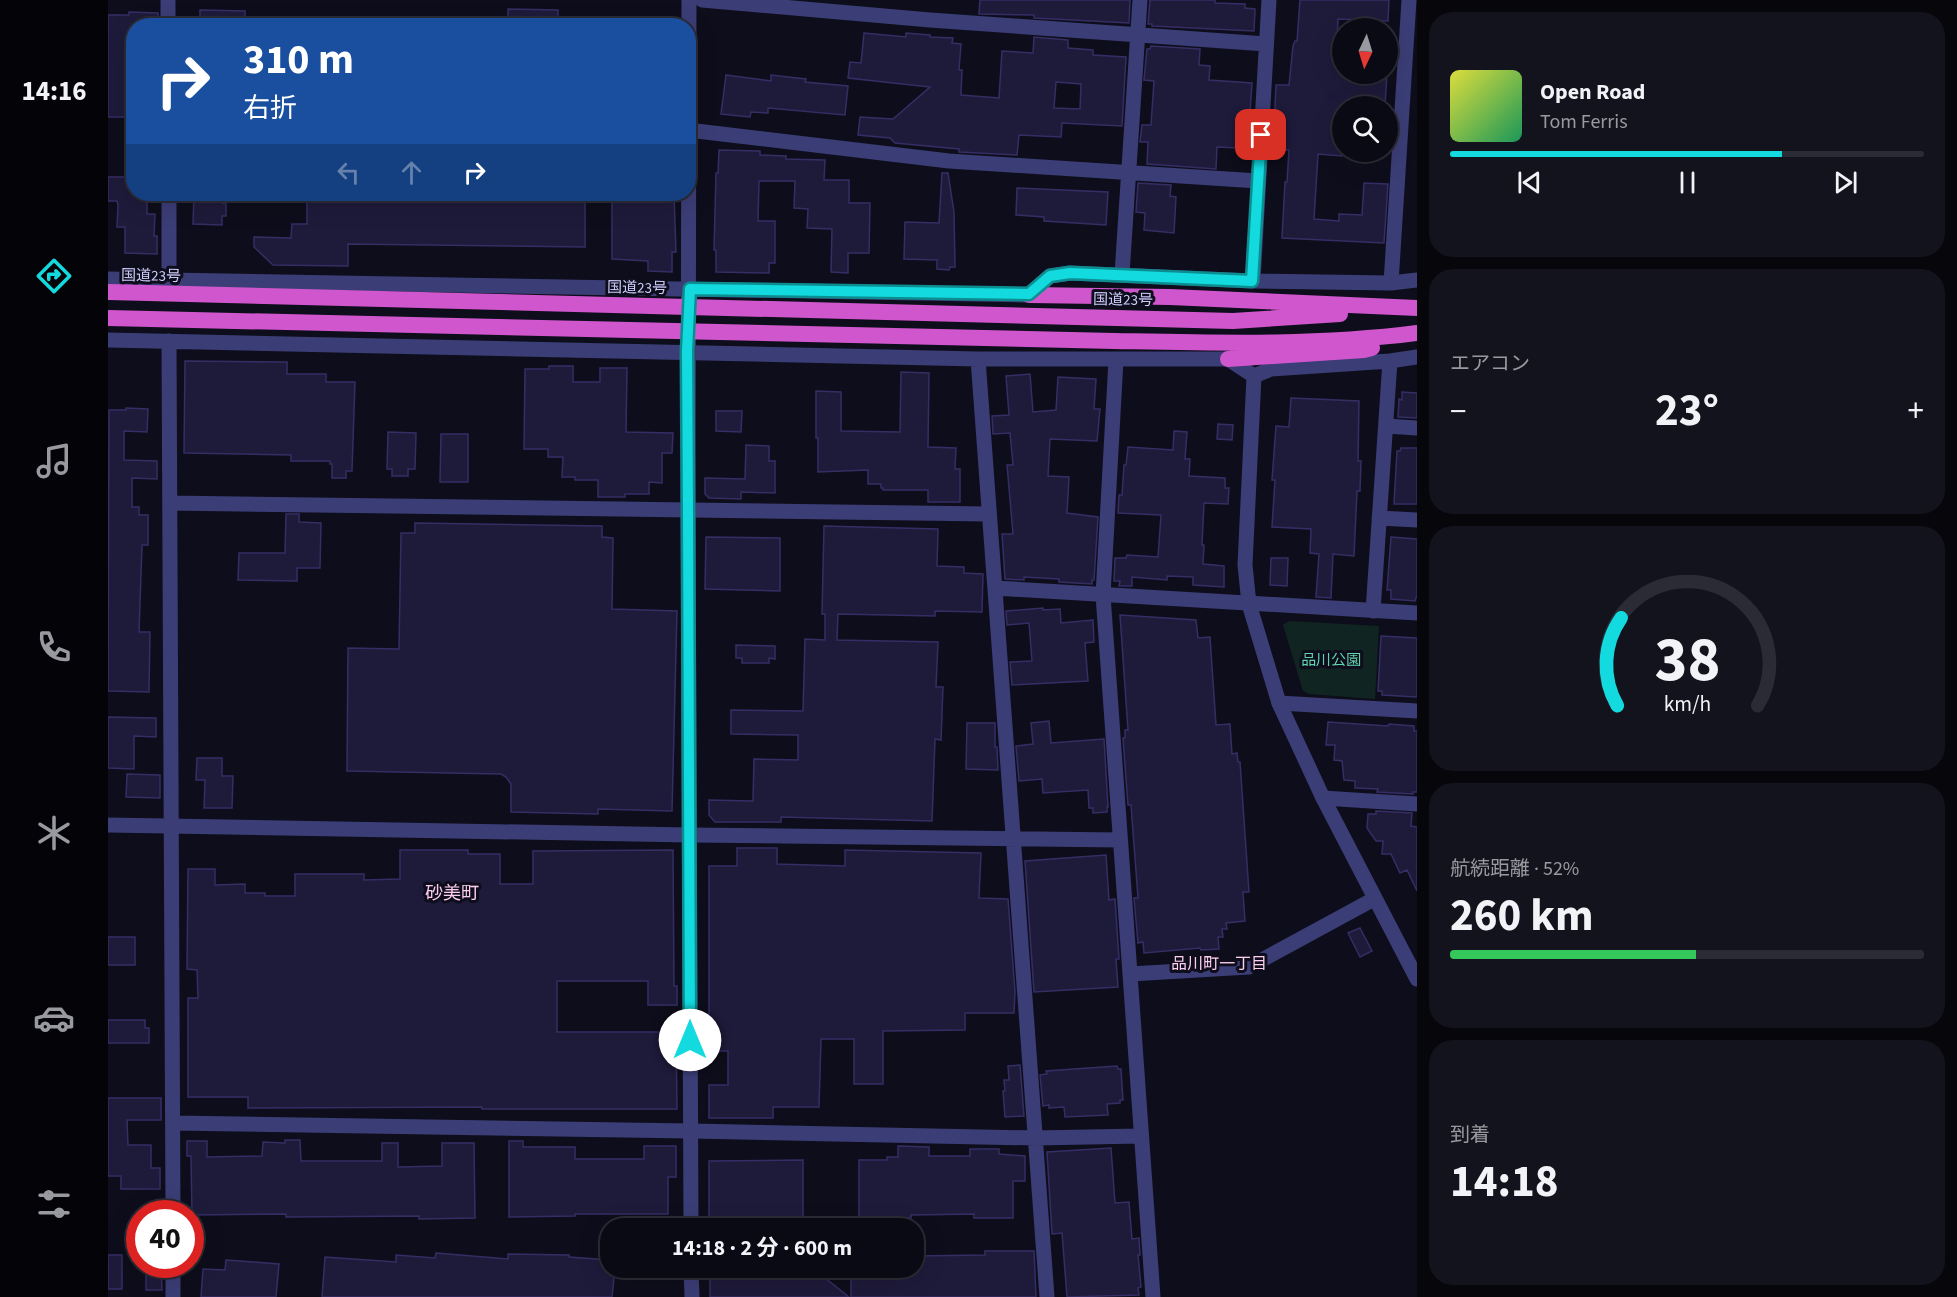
<!DOCTYPE html>
<html lang="ja">
<head>
<meta charset="utf-8">
<style>
  :root { --surface:#0a0a14; --page:#13131d; --text:#f1f3f6; --muted:#999aa0; --line:#2a2b34; --accent:#12dadf }
  body { margin:0; font-family:"Source Sans 3","Noto Sans JP",sans-serif; background:var(--page); color:var(--text); height:100vh; display:flex; flex-direction:column; font-size:22px; white-space:nowrap }
  * { box-sizing:border-box; margin:0 }
  p { font-size:20px; color:var(--muted) }
  .icon { flex:none; width:33px; height:33px; fill:none; stroke:currentColor; stroke-width:2; stroke-linecap:round; stroke-linejoin:round }
  .map { position:relative; flex:1; overflow:hidden }
  .panel { display:flex; flex-direction:column; gap:12px; padding:12px; background:#06060b; width:540px }
  .panel>* { flex:none }
  .hud { position:absolute; left:18px; top:18px; width:570px; height:183px; border-radius:24px; box-shadow:0 6px 24px #0002,0 0 0 2px var(--line); background:#1a4fa0; color:#fff; overflow:hidden }
  .needle { width:39px; rotate:184deg }
  .controls { position:absolute; left:1224px; top:18px; display:grid; gap:12px }
  .controls a { display:grid; place-items:center; width:66px; height:66px; border-radius:50%; background:var(--surface); box-shadow:0 6px 24px #0002,0 0 0 2px var(--line); font-size:30px }
  .speed { position:absolute; left:18px; top:1200px; display:flex; gap:12px; font-size:30px; font-weight:700; text-align:center }
  .speed>* { display:grid; place-content:center; width:78px; height:78px; border-radius:50%; background:var(--surface); box-shadow:0 6px 24px #0002,0 0 0 2px var(--line); line-height:1 }
  .speed .limit { border:9px solid #d22; background:#fff; color:#111 }
  .pin { position:absolute; display:grid; place-items:center; width:51px; height:51px; color:#fff; margin:-26px; border-radius:12px; box-shadow:0 3px 9px #0006 }
  .me { position:absolute; width:66px; margin:-33px; rotate:0deg; stroke-linejoin:round; filter:drop-shadow(0 0 4px #0008) }
  .turn { display:flex; align-items:center; gap:21px; height:126px; padding:0 18px; font-size:27px }
  .turn .icon { width:78px; height:78px; stroke-width:2.5 }
  .turn b { display:block; font-size:42px; line-height:51px }
  .lanes { display:flex; align-items:center; height:57px; padding:0 18px; background:#0003; justify-content:center; gap:30px; direction:ltr }
  .lanes .off { opacity:.35 }
  .big { font-size:45px; font-weight:700; line-height:1.1 }
  .panel .tile { flex:1; display:flex; flex-direction:column; justify-content:center; gap:9px; min-width:0; padding:0 21px; border-radius:24px; background:var(--page) }
  .panel .dial { align-items:center; gap:0 }
  .dial svg { height:156px; overflow:visible; fill:none; stroke:var(--line); stroke-width:7; stroke-linecap:round; text-anchor:middle }
  .dial text { fill:var(--text); stroke:none }
  .song { display:flex; align-items:center; gap:18px }
  .cover { width:72px; height:72px; border-radius:9px; background:linear-gradient(135deg,hsl(60 70% 55%),hsl(150 70% 35%)) }
  .played { height:6px; border-radius:3px; background:linear-gradient(90deg,var(--accent) 70%,var(--line) 70%) }
  .keys { display:flex; justify-content:space-around; direction:ltr }
  .heat { display:flex; justify-content:space-between; align-items:center; font-size:33px; direction:ltr }
  .charge { height:9px; border-radius:4px; background:linear-gradient(90deg,#34c759 52%,var(--line) 0) }
  .trip { position:absolute; left:492px; top:1218px; width:324px; height:60px; border-radius:24px; background:var(--surface); box-shadow:0 6px 24px #0002,0 0 0 2px var(--line); font-weight:700; line-height:60px; text-align:center }
  main { display:flex; flex:1; min-height:0 }
  .tab-bar { display:flex; flex-direction:column; width:108px; justify-content:space-around; align-items:center; background:#040408; color:var(--muted) }
  .tab-bar .icon { width:42px; height:42px }
  .tab-bar .on { color:var(--accent) }
  .tab-bar b { font-size:27px; color:var(--text) }
  .map>svg:first-child { display:block }
  .green { fill:#102522 }
  .building { fill:#1e1a3a; stroke:#352e65; stroke-width:1.5; fill-rule:evenodd }
  .lines { fill:none; stroke-linecap:round; stroke-linejoin:round }
  .minor { stroke:#3b3d76; stroke-width:15 }
  .tertiary { stroke:#3b3d76; stroke-width:15 }
  .trunk { stroke:#d056cd; stroke-width:16 }
  .trunk-bridge { stroke:#d056cd; stroke-width:16 }
  .route-casing { stroke:#0c8e91; stroke-width:15 }
  .route { stroke:#12dadf; stroke-width:10 }
  .labels { text-anchor:middle; dominant-baseline:central; stroke-width:6; stroke-linejoin:round; paint-order:stroke }
  .street-label { font-size:15px; fill:#cdcbfb; stroke:#0e0d1b }
  .park-label { font-size:15px; fill:#5ed3ad; stroke:#0e0d1b }
  .neighbourhood-label { font-size:16px; fill:#fbcdee; stroke:#0e0d1b }
  .quarter-label { font-size:18px; fill:#fbcdee; stroke:#0e0d1b }
</style>
</head>
<body>
<main>
<nav class="tab-bar">
<b>14:16</b>
<svg class="icon on" aria-label="directions" viewBox="0 0 24 24"><path d="M12 3l9 9-9 9-9-9zM9 14v-3h6M13 9l2 2-2 2"/></svg>
<svg class="icon" aria-label="music" viewBox="0 0 24 24"><path d="M9 18V5l10-2v13"/><circle cx="6" cy="18" r="3"/><circle cx="16" cy="16" r="3"/></svg>
<svg class="icon" aria-label="phone" viewBox="0 0 24 24"><path d="M5 4h4l2 5-3 2q2 4 5 5l2-3 5 2v4C11 20 4 13 5 4z"/></svg>
<svg class="icon" aria-label="climate" viewBox="0 0 24 24"><path d="M12 3v18M4 7l16 10M4 17L20 7"/></svg>
<svg class="icon" aria-label="car" viewBox="0 0 24 24"><path d="M5 17H2v-5l4-1 3-4h7l3 4 3 1v5h-3M9 17h6M6 11h13"/><circle cx="7" cy="17" r="2"/><circle cx="17" cy="17" r="2"/></svg>
<svg class="icon" aria-label="filters" viewBox="0 0 24 24"><path d="M4 7h16M4 17h16"/><circle cx="9" cy="7" r="2"/><circle cx="15" cy="17" r="2"/></svg>
</nav>
<div class="map">
<svg width="1309" height="1297" viewBox="0 0 1309 1297">
  <rect width="100%" height="100%" fill="#0e0d1b"/>
  <path class="green" d="M1181,621l90,5 -4,73 -66,-5 -6,-3 -20,-66z"/>
  <path class="building" d="M872,0h150l-1,23 -95,-5v-3l-55,-1z
    M1042,0h65v3l30,1v4l10,1 -1,22 -102,-5v-2h-4z
    M1192,0h89l-1,21 -50,-2 -2,47h6v8h45l-2,32h-43v50l-24,-2 -4,65 25,2v-7l23,1 2,-32 24,1 -4,59 -102,-5 3,-56h2l2,-32 -18,-1 1,-20h2l2,-44h13l4,-39 2,-5h2z
    M400,9l50,1v16h-50z
    M92,10l45,1v15h-45z
    M21,12l29,1v13h-24v84h-7v7h-19v-102h21z
    M756,33l42,4v-4l24,2v2l23,1 -1,5 9,1 -2,26h3l-1,25 38,3 3,-47 31,2 1,-16 34,3v8l25,2v5l33,2 -4,69 -60,-3 -1,14 -42,-2 -2,20 -58,-3v-3l-64,-6 -5,-5 -32,-3 2,-18 33,2 37,-32 -82,-9 2,-16 11,1zM948,82l25,2 -1,25 -26,-1z
    M1043,46l49,3 -1,16 11,1 -1,14 43,3 -3,43h-8l-2,22 -22,-1 -1,22 -69,-5 1,-22h-8l2,-17h9l3,-44 -10,-1 3,-31h3z
    M618,75l45,6v-6l35,4 -1,3 43,4 -3,29 -77,-7v5l-17,-1 -1,5 -29,-3z
    M611,150l41,1v4l26,1v3l39,1 -1,20h25v23h21l-1,50h-21v20l-17,-1 1,-43 -25,-1 1,-19 -14,-1 1,-27h-36l-1,40h17v42h-6v10l-53,-1v-22h-2l2,-77h2z
    M834,173h6l6,39 1,55h-5l-1,3 -12,-1v-9l-33,-1 1,-37 34,1z
    M0,177h26v17h13v20h8l-1,22h3v18l-32,-1v-26h-8l1,-22 -1,-4h-9z
    M1030,183l33,2 -1,11 6,1 -2,36 -30,-3 1,-17 -9,-1z
    M909,188l91,4 -2,33 -62,-4v-4l-28,-2z
    M86,194h28v9h4v13h-4v9l-29,-1z
    M199,194h278v53l-237,-3v22l-75,-1 -19,-18v-10l37,1 1,-14h15z
    M504,194h62l2,58h-4v20l-24,-1v-10l-36,-2z
    M77,361l102,1v12h39v8h29l-3,89h-6v7h-14v-14h-2v-3h-39v-6l-107,-2z
    M441,366h24v16h27v-14h27l-1,64 47,1 -1,20h-10v30l-13,-1v12h-24v3h-27v-17h-23v-3h-13l1,-20h-15v-8h-24l1,-80h24z
    M793,372l28,1 -1,74 28,1 -1,21h5v33h-32v-12h-45v-2h-2v-4h-13v-14l-50,2v-34h-2v-47l25,1v39l59,1z
    M922,374l3,38 23,-2 2,-33 38,2 -2,30h6l-3,32 -47,-2 -2,37 21,1 -2,36 31,4 -4,63h-2v4l-33,-2v-3l-35,-2v3l-19,-1 -3,-45h11l-6,-69h6l-3,-32 -17,1 -1,-18 17,-1 -3,-39z
    M1294,392l15,1v25l-19,-1 1,-18 3,1z
    M1183,398l68,3 -1,60h3l-1,30h-3l-3,65 -21,-2 -2,44 -15,-1 3,-43 -9,-1 1,-24 -39,-2 3,-47h-3l4,-54 13,1z
    M18,408l22,1 -1,23 -23,-1v29l33,1v18l-25,-1v29h7v8h9v30h-6l-3,87h11l-1,60 -41,-1 1,-281h17z
    M608,411h26l-1,21 -25,-1z
    M1110,424l15,1 -1,15 -15,-1z
    M1066,431l13,1 -2,27h5l-1,17 36,2v10h4l-1,16 -24,-1 -2,42h2l-1,19 21,2v21l-31,-2v-8l-26,-1v4l-35,-3v9h-13l1,-5h-6l1,-23h11l1,-3 31,2 3,-42 -43,-2 1,-18h3l2,-30h2l2,-18 45,3z
    M280,432l28,1 -1,36h-7v7h-16v-7h-5z
    M333,434h27v48h-28z
    M638,445l23,1v15h6v32l-34,-1v7l-32,-1 -4,-4v-16l40,1z
    M1293,448h16v56h-23l3,-53h3z
    M178,514h13v8l22,1 -1,45h-23v13l-59,-1 1,-27h46z
    M307,523l187,3v11l11,1 -1,71 65,2 -5,200 -74,-2v5l-87,-2v-28l-5,-7 -5,-3 -154,-3 1,-123 51,1 2,-116h14z
    M716,526l114,3 -1,37 27,1v6l19,1 -1,38 -47,-1v5l-97,-2 -1,26 101,2 -2,45h7l-2,53 -6,-1 -3,82 -151,-4v5h-66l-6,-7v-15l44,1 1,-42 44,1v-25l-67,-1v-24l72,1 2,-72 20,1v-26h-3z
    M598,537l74,1v53l-75,-2z
    M1283,537l26,2v56l-2,6 -24,-2v-9h-4z
    M1163,558h17l-1,28 -17,-1z
    M935,608v2l17,-1 1,14 32,-3 1,22 -9,1 3,38 -76,4 -2,-23 22,-1 -3,-38 -22,2 -1,-14z
    M1012,615l76,5 2,18 12,-1 6,88 14,-1 2,30 5,-1 1,9h2l9,130h-6l2,29 -19,2 1,6h-5l1,8h-5l1,12 -18,1 -1,-2 -56,5 -1,-11 -5,1 -4,-45h4l-7,-93h-3l-5,-67h2v-8h3z
    M1273,636l35,2 1,2v57l-35,-2v-4h-4z
    M628,645l39,1v13l-6,-1v5h-27v-5h-6z
    M0,717l48,1v19l-22,-1v33l-26,-1z
    M941,721l2,22 53,-4 4,68h-1v5l-14,1v-5h-4l-1,-18 -45,3 -1,-14 -23,2 -3,-35 17,-2 -2,-21z
    M1220,722l60,4 1,-2 25,2v5h3v61h-4v2l-36,-2 1,-3 -23,-1v-7l-11,-1 -2,-19 -8,-1 1,-15h-9z
    M859,723h28v24h2l1,23 -32,-1z
    M89,758h25v18h11l-1,32h-28l1,-28h-9z
    M19,774l33,1v23l-34,-1z
    M1268,811l36,2 -1,13 6,1v64l-10,-21 -7,3 -9,-19h-9l1,-13h-7l-9,-13 1,-14h8z
    M629,848h40v16l68,2v-16l136,3 -2,45 29,1 7,93 -1,21h-49v17l-82,1v53h-29v-45h-33l-2,68h-46v11h-64v-33h19v-34h-19v-185h28z
    M292,850h68v4h32v30h33v-33l140,-1 1,136h3v19h-29v-24h-91v51h119l1,77h-195v-2l-234,1v-11h-60v-99h10l-1,-28 -10,-1 1,-100h27v16l30,-1v9h20v3h30v-22h69v6l36,-1z
    M998,855l3,45 6,-1 4,60h-3l2,28 -84,5 -9,-131z
    M1252,928l12,23 -12,6 -12,-24z
    M0,937h27v28h-27z
    M0,1020h37v8h4v15h-41z
    M912,1065l4,51 -19,1 -2,-26h2l-1,-11h5l-1,-14z
    M1009,1066l1,3h3l2,31h-3v3l-13,1 1,11 -43,2 -1,-10 -15,1v-3l-6,1 -3,-31 7,-1 -1,-3z
    M0,1098h53v22h-34l1,25h23v23h9v21h-39v-13h-13z
    M177,1140h15l1,21h81v-18h16v24l44,-1v-23h32l1,75 -56,1v-3l-133,1v-3l-94,1 -1,-59h-4v-15h20v16l55,-1 1,-14 22,1z
    M401,1141h14v6h52v12h69v-13h32v31h-8v37h-93v2l-66,1z
    M790,1146l31,1v9h41v-7h29v5l26,2v25h-12v37h-39v-4l-63,1v3l-52,-1v-57h28v-3h11z
    M1003,1148l4,55 14,-1 3,37 7,-1 1,17h-2l3,32 -3,1 1,7 -72,2 -5,-64 -10,1 -5,-82z
    M695,1160v57h-94v-56z
    M877,1251h49l2,46h-185v-28l63,-1v-12l71,-1z
    M328,1253l72,6v-5l61,1v2l41,3v8h5l-3,29h-290l3,-40 71,5v-7l39,3z
    M0,1255h14v34h-14z
    M118,1260l53,4 -3,33h-75l2,-28 22,1z
    M38,1264h15l1,26h-16z
    M602,1274h110l29,23h-139z"/>
  <g class="lines">
    <path class="minor" d="M60,0v26
      M594,0l228,20 336,24
      M580,130l261,31 309,20
      M61,194v86
      M1014,274l18,-274
      M0,279l921,16 21,-19 20,-3 183,8 138,2 26,-3
      M1145,281l16,-281
      M1283,283l18,-283
      M0,340l870,19h250l26,17 17,-7 119,-8 27,-4
      M61,341l4,873
      M870,359l69,938
      M1008,360l-13,235 50,702
      M1278,426l31,2
      M62,503l819,11
      M1271,518l38,2
      M887,588l422,25
      M1265,611l17,-250
      M1171,703l138,8
      M1215,798l94,6
      M582,835l430,5
      M1022,974l119,-7 125,-68
      M65,1123l518,8 344,7 106,-2
      M65,1264v33"/>
    <path class="tertiary" d="M581,0l-1,510 3,718
      M1146,376l-9,189 4,39 30,99 44,95 94,181
      M0,825l582,10
      M583,1268l1,29"/>
    <path class="trunk" d="M921,295l141,2 247,11
      M1008,318l117,3 107,-7
      M1007,341c101,2 202,5 302,-8
      M1120,359l136,-9 8,-2"/>
    <path class="trunk-bridge" d="M0,292l1008,26
      M0,318l1007,23"/>
  </g>
  <g class="lines">
    <defs>
      <path id="route" d="M582,1040l-2,-530 -1,-159 3,-62 339,5 21,-18 20,-3 182,8 9,-146"/>
    </defs>
    <use href="#route" class="route-casing"/>
    <use href="#route" class="route"/>
  </g>
  <g class="labels">
    <g class="street-label">
      <text transform="translate(43 276) rotate(1)">国道23号</text>
      <text transform="translate(529 288) rotate(1)">国道23号</text>
      <text transform="translate(1015 300) rotate(1)">国道23号</text>
    </g>
    <g class="park-label">
      <text x="1223" y="660">品川公園</text>
    </g>
    <g class="neighbourhood-label">
      <text x="1111" y="964">品川町一丁目</text>
    </g>
    <g class="quarter-label">
      <text x="344" y="893">砂美町</text>
    </g>
  </g>
</svg>
<div class="controls">
<a><svg class="needle" viewBox="-14 -14 28 28"><path d="M0-13l5 13h-10z" fill="#e53935"/><path d="M0 13l5-13h-10z" fill="#999aa0"/></svg></a>
<a><svg class="icon" aria-label="search" viewBox="0 0 24 24"><circle cx="10" cy="10" r="6"/><path d="M15 15l6 6"/></svg></a>
</div>
<div class="speed"><div class="limit">40</div></div>
<div class="pin" style="left:1153px;top:135px;background:#d93025"><svg class="icon" aria-label="arrive" viewBox="0 0 24 24"><path d="M6 21V4h12l-3 4 3 4H6"/></svg></div>
<svg class="me" style="left:582px;top:1040px" viewBox="-20 -20 40 40"><circle r="19" fill="#fff"/><path d="M0-13L10 11 0 6-10 11z" fill="#12dadf"/></svg>
<div class="trip">14:18 · 2 分 · 600 m</div>
<div class="hud">
<div class="turn"><svg class="icon" aria-label="right" viewBox="0 0 24 24"><path d="M7 20v-9h11M14 6l5 5-5 5"/></svg><div><b>310 m</b>右折</div></div>
<div class="lanes"><svg class="icon off" aria-label="left" viewBox="0 0 24 24"><path d="M17 20v-9H6M10 6l-5 5 5 5"/></svg><svg class="icon off" aria-label="ahead" viewBox="0 0 24 24"><path d="M12 20V5M6 11l6-6 6 6"/></svg><svg class="icon" aria-label="right" viewBox="0 0 24 24"><path d="M7 20v-9h11M14 6l5 5-5 5"/></svg></div>
</div>
</div>
<section class="panel">
<div class="tile">
<div class="song"><i class="cover"></i><div><b>Open Road</b><p>Tom Ferris</p></div></div>
<div class="played"></div>
<div class="keys"><svg class="icon" aria-label="previous" viewBox="0 0 24 24"><path d="M18 5L8 12l10 7zM5 5v14"/></svg><svg class="icon" aria-label="pause" viewBox="0 0 24 24"><path d="M8 5v14M16 5v14"/></svg><svg class="icon" aria-label="next" viewBox="0 0 24 24"><path d="M6 5l10 7-10 7zM19 5v14"/></svg></div>
</div>
<div class="tile"><p>エアコン</p>
<div class="heat"><a>−</a><b class="big">23°</b><a>+</a></div>
</div>
<div class="tile dial"><svg viewBox="0 0 100 80">
<path d="M14 69A42 42 0 1 1 86 69"/>
<path d="M14 69A42 42 0 0 1 16 24" stroke="#12dadf"/>
<text x="50" y="56" font-size="32" font-weight="700">38</text>
<text x="50" y="72" font-size="11">km/h</text>
</svg></div>
<div class="tile"><p>航続距離 · 52%</p><b class="big">260 km</b><div class="charge"></div></div>
<div class="tile"><p>到着</p><b class="big">14:18</b></div>
</section>
</main>
</body>
</html>
